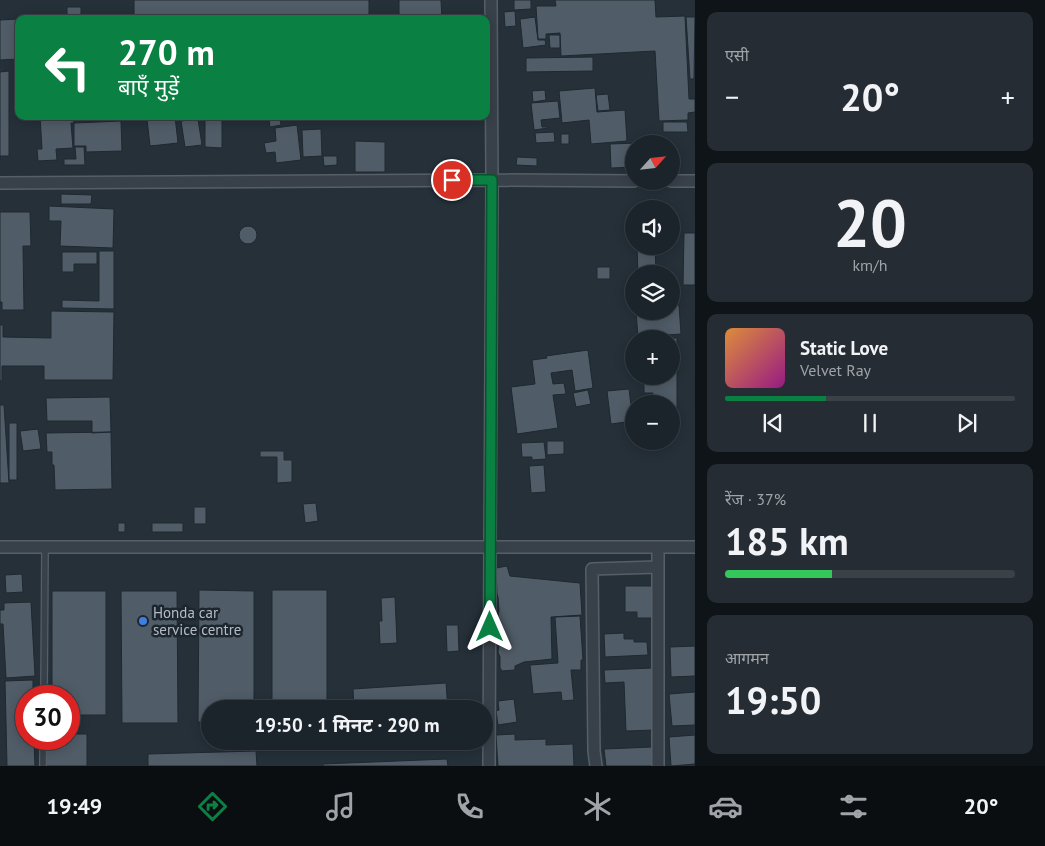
<!DOCTYPE html>
<html lang="hi">
<head>
<meta charset="utf-8">
<style>
  :root { --surface:#1c242b; --page:#252c33; --text:#f1f3f6; --muted:#a0a4a9; --line:#3a4147; --accent:#0b8043 }
  body { margin:0; font-family:"PT Sans","Noto Sans Devanagari",sans-serif; background:var(--page); color:var(--text); height:100vh; display:flex; flex-direction:column; font-size:19px; white-space:nowrap }
  * { box-sizing:border-box; margin:0 }
  p { font-size:16px; color:var(--muted) }
  .icon { flex:none; width:28px; height:28px; fill:none; stroke:currentColor; stroke-width:2; stroke-linecap:round; stroke-linejoin:round }
  .map { position:relative; flex:1; overflow:hidden }
  .side { display:flex; flex-direction:column; gap:12px; padding:12px; background:#0f1418; width:350px }
  .side>* { flex:none }
  .banner { position:absolute; left:15px; top:15px; width:475px; height:105px; border-radius:10px; box-shadow:0 2px 12px #0003,0 0 0 1px var(--line); background:#0b8043; color:#fff; overflow:hidden }
  .needle { width:32px; rotate:63deg }
  .buttons { position:absolute; left:625px; top:135px; display:grid; gap:10px }
  .buttons a { display:grid; place-items:center; width:55px; height:55px; border-radius:50%; background:var(--surface); box-shadow:0 2px 12px #0003,0 0 0 1px var(--line); font-size:25px }
  .speed { position:absolute; left:15px; top:685px; display:flex; gap:10px; font-size:25px; font-weight:700; text-align:center }
  .speed>* { display:grid; place-content:center; width:65px; height:65px; border-radius:50%; background:var(--surface); box-shadow:0 2px 12px #0003,0 0 0 1px var(--line); line-height:1 }
  .speed .limit { border:8px solid #d22; background:#fff; color:#111 }
  .pin { position:absolute; display:grid; place-items:center; width:42px; height:42px; color:#fff; margin:-21px; border:2px solid #fff; border-radius:50%; box-shadow:0 1px 5px #0007 }
  .me { position:absolute; width:55px; margin:-28px; rotate:0deg; stroke-linejoin:round; filter:drop-shadow(0 0 4px #0008) }
  .turn { display:flex; align-items:center; gap:18px; height:105px; padding:0 20px; font-size:22px }
  .turn .icon { width:65px; height:65px; stroke-width:2.5 }
  .turn b { display:block; font-size:35px; line-height:42px }
  .big { font-size:38px; font-weight:700; line-height:1.1 }
  .side .tile { flex:1; display:flex; flex-direction:column; justify-content:center; gap:8px; min-width:0; padding:0 18px; border-radius:10px; background:var(--page) }
  .side .dial { align-items:center; gap:0 }
  .dial b { font-size:65px; line-height:1 }
  .song { display:flex; align-items:center; gap:15px }
  .cover { width:60px; height:60px; border-radius:8px; background:linear-gradient(135deg,hsl(30 70% 55%),hsl(310 70% 35%)) }
  .played { height:5px; border-radius:2px; background:linear-gradient(90deg,var(--accent) 35%,var(--line) 35%) }
  .keys { display:flex; justify-content:space-around; direction:ltr }
  .heat { display:flex; justify-content:space-between; align-items:center; font-size:28px; direction:ltr }
  .charge { height:8px; border-radius:4px; background:linear-gradient(90deg,#34c759 37%,var(--line) 0) }
  .trip { position:absolute; left:201px; top:700px; width:292px; height:50px; border-radius:25px; background:var(--surface); box-shadow:0 2px 12px #0003,0 0 0 1px var(--line); font-weight:700; line-height:50px; text-align:center }
  .menu { display:flex; height:80px; justify-content:space-around; align-items:center; background:#0b0e11; color:var(--muted) }
  .menu .icon { width:35px; height:35px }
  .menu .active { color:var(--accent) }
  .menu b { font-size:22px; color:var(--text) }
  main { display:flex; flex:1; min-height:0 }
  .map>svg:first-child { display:block }
  .building { fill:#505c67; stroke:#1f2831 }
  .lines { fill:none; stroke-linecap:round; stroke-linejoin:round }
  .service-casing { stroke:#565f68; stroke-width:8 }
  .minor-casing { stroke:#565f68; stroke-width:14 }
  .service { stroke:#38414a; stroke-width:5.5 }
  .minor { stroke:#38414a; stroke-width:11 }
  .route-casing { stroke:#07532c; stroke-width:12 }
  .route { stroke:#0b8043; stroke-width:9 }
  .shop-dot { fill:#3f7fe0; stroke:#1d262f; stroke-width:2 }
  .labels { text-anchor:middle; dominant-baseline:central; stroke-width:5; stroke-linejoin:round; paint-order:stroke }
  .poi-label { font-size:15px; fill:#b4bcc5; stroke:#1d262f; text-anchor:start }
</style>
</head>
<body>
<main>
<div class="map">
<svg width="695" height="766" viewBox="0 0 695 766">
  <rect width="100%" height="100%" fill="#253039"/>
  <path class="building" d="M134,0h235v18l29,1h-264z
    M399,0h42l1,19h-43z
    M514,0h17v9l-17,1z
    M555,0h100l1,17 29,-1 4,83h6v13l-7,1v7l-29,1 -4,-70 -94,5 -1,-23 -14,1v5h-8l-2,-33h20z
    M67,7h14v12h-14z
    M515,11l1,15 -11,1 -1,-15z
    M535,17l3,23h7l1,5 -23,3 -3,-29z
    M686,17h9l-1,62h-4z
    M19,19v40l-19,1v-40z
    M549,35h11v13h-10z
    M593,57v14l-67,1v-14z
    M9,71v85h-9v4v-88z
    M595,88l2,24 28,-2 2,31 -36,3 -2,-24 -27,3 -3,-32z
    M545,90l1,10 -13,2 -1,-11z
    M608,94l2,16 -12,1 -2,-16z
    M558,101l2,17 -19,2 1,7h5l1,1 -14,2 -3,-27z
    M40,116h33l1,7h-3l2,25 -17,1 1,11 -19,1 -1,-12h5z
    M140,116h35l3,27 -28,3 -3,-27 -6,1z
    M205,116h17v32l-17,-1z
    M198,119l4,26 -17,2 -4,-26z
    M280,119l1,6 -11,2 -1,-7z
    M121,121l1,30 -36,1v-6h-12v-23z
    M663,122h24l1,10h-25z
    M297,125l4,35 -25,3 -1,-11 -9,1 -2,-10 12,-2 -1,-13z
    M321,129l1,27 -19,1 -1,-27z
    M554,132l1,10 -19,1 -1,-10z
    M561,134h8v10h-8z
    M355,141l30,1v30h-30z
    M638,143l-4,1v23l-23,1 -1,-24z
    M75,147h9l1,18h-21v-6h12z
    M323,156h14v9l-13,1z
    M517,157l20,1v8l-21,-1z
    M61,194l31,1 -1,9h-30z
    M49,206l65,3 -1,39 -53,-2 1,-25h-12z
    M0,212h30l1,34h-8l1,64h-22v-8h-2z
    M239 235a9 9 0 1 1 18 0a9 9 0 1 1-18 0Z
    M684,233h11v52h-12z
    M637,246h18l1,28h-18z
    M99,251h15v58l-52,-1v-8l37,1z
    M62,252h35v12h-23v8h-12z
    M597,267h13v12h-13z
    M679,305l2,29 -43,3 -2,-26h35v-5z
    M51,311l63,1 -1,68h-69v-14h-42v15h-2v-56h3v12l48,1z
    M637,338h40v83h-6v-17h-18v-11h-9v-17h27v-37z
    M588,350l5,38 -18,3 -3,-21 -21,3 2,11 11,-1 2,11 -13,1 5,33 -41,6 -6,-47 24,-3 -3,-24 15,-2 -1,-2z
    M629,389l4,32 -22,3 -4,-33z
    M588,390l3,14 -15,3 -3,-14z
    M110,397l1,35 -19,1v-12h-45l-1,-23z
    M0,405h4l5,78h-9z
    M9,423h8v57h-8z
    M38,429l3,20 -18,2 -3,-20z
    M111,432l1,57 -57,1 -1,-25h-2v-13h-5l-1,-19z
    M547,441h17v13l-17,1z
    M544,442l2,17 -14,1v-3h-10l-1,-14z
    M260,451h24v9h8v22l-15,1v-26h-17z
    M544,465l2,27 -15,1 -2,-27z
    M316,503l2,18 -13,2 -2,-19z
    M194,507h12v17h-12z
    M118,523h7v9h-7z
    M152,523h31v9h-31z
    M507,566l3,10 70,7 2,32 -31,2 1,42 -28,3 -9,4v4l-13,1 -2,-3v-11l-2,-5 1,-7 -2,-25 2,-9 -1,-14 -1,-3 -1,-26z
    M22,574l1,18 -17,1 -1,-18z
    M625,586h29v32h-17v-6h-12z
    M199,590l55,1v118h-44v13h-12z
    M272,590h55v119h-55z
    M52,591h54v124h-37v-19h-17z
    M121,591h56l1,132h-56z
    M395,597l2,46 -17,1 -1,-23h3l-1,-23z
    M31,602l4,74 -29,2 -3,-54h-3v-14h4v-7z
    M580,616l3,44h-2v10h-10l3,30 -12,1 -1,-9 -28,2 -3,-29 28,-2 -3,-46z
    M446,625h12l1,26 -12,1z
    M624,633v6h10v3h13l1,13 -43,2 -1,-23z
    M695,646v30l-24,1 -1,-30z
    M652,668l3,62 -29,1 -2,-49 -19,1 -1,-13z
    M33,680v16h-7v43h8l1,27h-28l-2,-85z
    M446,683l2,26h-94l-1,-20z
    M695,692v33l-23,1 -3,-32z
    M514,699l3,23 -19,3 -2,-14 3,-1 -1,-9z
    M69,734h18v32h-41v-27h23z
    M515,734v6l31,-1v6l27,-1 1,22h-76l-2,-31z
    M695,735v29l-24,2 -2,-29z
    M652,747l1,19h-47l-2,-17h1z
    M256,751l1,15h-109v-12z
    M447,759l1,7h-125v-2z"/>
  <g class="lines">
    <defs>
      <path id="service" d="M44,696l1,-149
        M43,766v-27"/>
      <path id="minor" d="M634,181l-142,-1 -2,367h205
        M671,181h24
        M0,183l492,-3 -1,-180
        M0,547h490l-1,219
        M596,766l-2,-15 -2,-182 66,-2v-19
        M658,766v-199"/>
    </defs>
    <use href="#service" class="service-casing"/>
    <use href="#minor" class="minor-casing"/>
    <use href="#service" class="service"/>
    <use href="#minor" class="minor"/>
  </g>
  <g class="lines">
    <defs>
      <path id="route" d="M452,180h40l-2,447"/>
    </defs>
    <use href="#route" class="route-casing"/>
    <use href="#route" class="route"/>
  </g>
  <circle class="shop-dot" cx="143" cy="621" r="5"/>
  <g class="labels">
    <g class="poi-label">
      <text x="153" y="612">Honda car<tspan x="153" dy="17">service centre</tspan></text>
    </g>
  </g>
</svg>
<div class="buttons">
<a><svg class="needle" viewBox="-14 -14 28 28"><path d="M0-13l5 13h-10z" fill="#e53935"/><path d="M0 13l5-13h-10z" fill="#a0a4a9"/></svg></a>
<a><svg class="icon" aria-label="sound" viewBox="0 0 24 24"><path d="M4 9h4l5-4v14l-5-4H4zM17 9q2 3 0 6"/></svg></a>
<a><svg class="icon" aria-label="layers" viewBox="0 0 24 24"><path d="M12 4l9 5-9 5-9-5zM3 14l9 5 9-5"/></svg></a>
<a>+</a>
<a>−</a>
</div>
<div class="speed"><div class="limit">30</div></div>
<div class="pin" style="left:452px;top:180px;background:#d93025"><svg class="icon" aria-label="arrive" viewBox="0 0 24 24"><path d="M6 21V4h12l-3 4 3 4H6"/></svg></div>
<svg class="me" style="left:490px;top:627px" viewBox="-20 -20 40 40"><path d="M0-17L14 15 0 8-14 15z" fill="#0b8043" stroke="#fff" stroke-width="4"/></svg>
<div class="trip">19:50 · 1 मिनट · 290 m</div>
<div class="banner">
<div class="turn"><svg class="icon" aria-label="left" viewBox="0 0 24 24"><path d="M17 20v-9H6M10 6l-5 5 5 5"/></svg><div><b>270 m</b>बाएँ मुड़ें</div></div>
</div>
</div>
<section class="side">
<div class="tile"><p>एसी</p>
<div class="heat"><a>−</a><b class="big">20°</b><a>+</a></div>
</div>
<div class="tile dial"><b>20</b><p>km/h</p></div>
<div class="tile">
<div class="song"><i class="cover"></i><div><b>Static Love</b><p>Velvet Ray</p></div></div>
<div class="played"></div>
<div class="keys"><svg class="icon" aria-label="previous" viewBox="0 0 24 24"><path d="M18 5L8 12l10 7zM5 5v14"/></svg><svg class="icon" aria-label="pause" viewBox="0 0 24 24"><path d="M8 5v14M16 5v14"/></svg><svg class="icon" aria-label="next" viewBox="0 0 24 24"><path d="M6 5l10 7-10 7zM19 5v14"/></svg></div>
</div>
<div class="tile"><p>रेंज · 37%</p><b class="big">185 km</b><div class="charge"></div></div>
<div class="tile"><p>आगमन</p><b class="big">19:50</b></div>
</section>
</main>
<nav class="menu">
<b>19:49</b>
<svg class="icon active" aria-label="directions" viewBox="0 0 24 24"><path d="M12 3l9 9-9 9-9-9zM9 14v-3h6M13 9l2 2-2 2"/></svg>
<svg class="icon" aria-label="music" viewBox="0 0 24 24"><path d="M9 18V5l10-2v13"/><circle cx="6" cy="18" r="3"/><circle cx="16" cy="16" r="3"/></svg>
<svg class="icon" aria-label="phone" viewBox="0 0 24 24"><path d="M5 4h4l2 5-3 2q2 4 5 5l2-3 5 2v4C11 20 4 13 5 4z"/></svg>
<svg class="icon" aria-label="climate" viewBox="0 0 24 24"><path d="M12 3v18M4 7l16 10M4 17L20 7"/></svg>
<svg class="icon" aria-label="car" viewBox="0 0 24 24"><path d="M5 17H2v-5l4-1 3-4h7l3 4 3 1v5h-3M9 17h6M6 11h13"/><circle cx="7" cy="17" r="2"/><circle cx="17" cy="17" r="2"/></svg>
<svg class="icon" aria-label="filters" viewBox="0 0 24 24"><path d="M4 7h16M4 17h16"/><circle cx="9" cy="7" r="2"/><circle cx="15" cy="17" r="2"/></svg>
<b>20°</b>
</nav>
</body>
</html>
